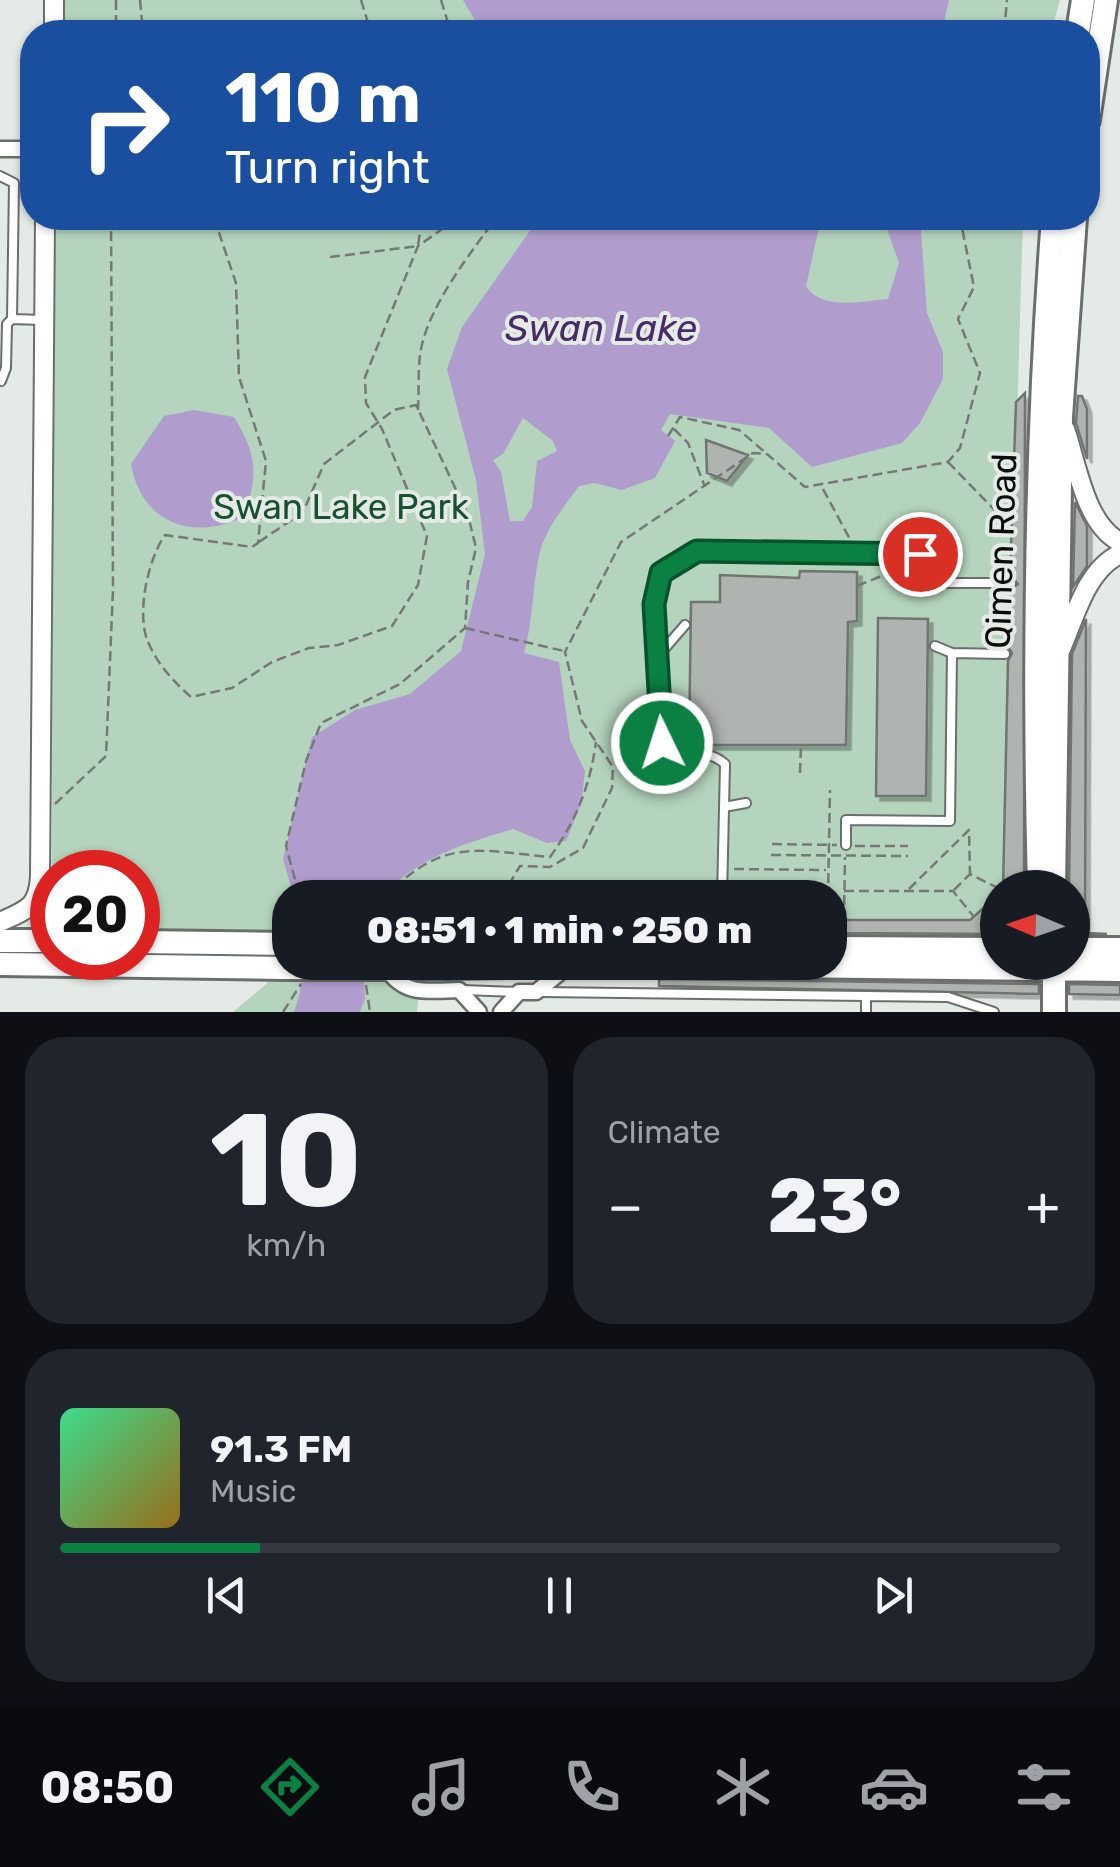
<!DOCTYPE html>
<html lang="en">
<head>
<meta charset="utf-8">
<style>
  :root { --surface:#171b24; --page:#20242c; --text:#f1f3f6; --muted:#9ea1a6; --line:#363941; --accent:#0b8043 }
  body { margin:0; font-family:Rubik,sans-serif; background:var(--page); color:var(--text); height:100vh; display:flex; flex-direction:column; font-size:38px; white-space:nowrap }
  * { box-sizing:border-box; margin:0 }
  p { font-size:32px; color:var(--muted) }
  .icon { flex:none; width:55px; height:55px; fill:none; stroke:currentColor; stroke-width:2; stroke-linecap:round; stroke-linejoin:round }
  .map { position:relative; height:1012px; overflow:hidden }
  .panel { display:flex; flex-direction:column; gap:25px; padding:25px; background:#0d0f14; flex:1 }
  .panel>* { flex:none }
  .guide { position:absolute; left:20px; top:20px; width:1080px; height:210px; border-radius:40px; box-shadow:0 2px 8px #0004; background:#1a4fa0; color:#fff; overflow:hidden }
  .needle { width:65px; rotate:272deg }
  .buttons { position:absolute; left:980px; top:870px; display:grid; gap:20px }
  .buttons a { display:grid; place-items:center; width:110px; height:110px; border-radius:50%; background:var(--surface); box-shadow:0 2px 8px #0004; font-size:50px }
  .speed { position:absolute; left:30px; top:850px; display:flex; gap:20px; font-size:50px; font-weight:700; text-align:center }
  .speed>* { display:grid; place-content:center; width:130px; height:130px; border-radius:50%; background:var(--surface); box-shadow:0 2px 8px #0004; line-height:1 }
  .speed .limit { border:15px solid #d22; background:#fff; color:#111 }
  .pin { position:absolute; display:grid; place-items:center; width:85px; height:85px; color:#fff; margin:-42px; border:5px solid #fff; border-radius:50%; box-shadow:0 2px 10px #0007 }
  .me { position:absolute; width:110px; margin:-55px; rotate:356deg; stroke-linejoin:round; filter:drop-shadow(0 0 8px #0008) }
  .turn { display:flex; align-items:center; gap:35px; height:210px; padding:0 40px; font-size:45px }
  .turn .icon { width:130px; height:130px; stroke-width:2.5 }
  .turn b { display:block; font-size:70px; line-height:85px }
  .big { font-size:75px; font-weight:800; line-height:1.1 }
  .panel .card { flex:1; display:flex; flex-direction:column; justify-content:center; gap:15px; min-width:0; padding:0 35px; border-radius:40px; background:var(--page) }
  .panel .dial { align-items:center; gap:0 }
  .dial b { font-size:130px; line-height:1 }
  .song { display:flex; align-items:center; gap:30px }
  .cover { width:120px; height:120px; border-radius:15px; background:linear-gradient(135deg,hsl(150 70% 55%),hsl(40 70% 35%)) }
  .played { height:10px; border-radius:5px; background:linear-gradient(90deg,var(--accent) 20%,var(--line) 20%) }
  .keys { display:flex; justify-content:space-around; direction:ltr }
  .heat { display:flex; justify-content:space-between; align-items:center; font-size:55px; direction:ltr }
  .panel .tiles { flex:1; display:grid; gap:25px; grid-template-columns:1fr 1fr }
  .card:last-child { grid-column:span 2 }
  .trip { position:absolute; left:272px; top:880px; width:575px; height:100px; border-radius:40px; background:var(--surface); box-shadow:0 2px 8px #0004; font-weight:800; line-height:100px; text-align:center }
  .dock { display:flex; height:160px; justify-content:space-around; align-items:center; background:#090b0e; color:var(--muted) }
  .dock .icon { width:70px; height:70px }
  .dock .active { color:var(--accent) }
  .dock b { font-size:45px; color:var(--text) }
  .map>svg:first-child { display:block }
  .green { fill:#b4d4bd }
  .water { fill:#b09dce; fill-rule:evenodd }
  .building { fill:#afb4b0; stroke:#707571; stroke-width:2.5; filter:url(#shadow) }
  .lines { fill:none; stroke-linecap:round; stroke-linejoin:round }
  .service-casing { stroke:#6a6f6c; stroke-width:12 }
  .minor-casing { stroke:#6a6f6c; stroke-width:19 }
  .tertiary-casing { stroke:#6a6f6c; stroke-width:22 }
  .primary-casing { stroke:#6a6f6c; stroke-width:28 }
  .path { stroke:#757976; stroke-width:2.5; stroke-dasharray:10 5; stroke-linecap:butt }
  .service { stroke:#fff; stroke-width:8 }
  .minor { stroke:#fff; stroke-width:14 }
  .tertiary { stroke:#fff; stroke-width:18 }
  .primary { stroke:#fff; stroke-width:22 }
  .primary-bridge-casing { stroke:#6a6f6c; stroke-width:28; stroke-linecap:butt }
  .primary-bridge { stroke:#fff; stroke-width:22 }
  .route-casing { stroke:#07532c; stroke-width:25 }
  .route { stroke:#0b8043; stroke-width:18 }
  .labels { text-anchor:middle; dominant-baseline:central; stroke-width:8; stroke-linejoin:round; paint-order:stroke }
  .park-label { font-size:35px; fill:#17512f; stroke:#e4eae5 }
  .street-label { font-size:35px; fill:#0a0c0b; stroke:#e4eae5 }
  .water-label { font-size:38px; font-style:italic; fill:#472c68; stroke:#e4eae5 }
</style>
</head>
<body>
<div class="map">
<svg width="1120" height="1012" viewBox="0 0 1120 1012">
  <defs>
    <filter id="shadow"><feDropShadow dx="4.5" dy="4.5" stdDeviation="0" flood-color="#0004"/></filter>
  </defs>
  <rect width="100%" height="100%" fill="#e4eae5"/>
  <path class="green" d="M54,0h1006l-9,32h-997z
    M53,218h970l-20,669 -5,1 -1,7 -27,25h-140v-22h-540v64l95,1 34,28 -2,21h-184l52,-44 2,-24 -149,-2v-70l-86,2z"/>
  <path class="water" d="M463,0h486l-7,32h-460z
    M539,218h282l-15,68c15,25 58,15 82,13l11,-36 -16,-45h37l7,95 16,39v27l-23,44 -18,20 -90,24 -43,-39 -99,-14 -9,16 14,11 -20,37 -33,12 -28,-7 -15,3c-15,21 -35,44 -40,70 -7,33 -6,65 -15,97l35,9 11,78 15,31 -4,33 -15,37 -19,2 -34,-14c-44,13 -102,30 -129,68h-90l-11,-38 29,-122 43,-27 55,-16 51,-43 24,-97 -9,-74 -29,-111 15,-42zM523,418l30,23 4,10 -20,10 -5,46 -9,14h-13l-9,-49 -8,-12 10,-6z
    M194,410l40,7c23,37 25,59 9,100 -52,25 -102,5 -112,-53l33,-48z
    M301,963h62l2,36 -5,13h-66l6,-19z"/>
  <path class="building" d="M1025,393l-1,495h-21l5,-227 4,-8 -4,-6 2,-57 8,-6 -8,-8 6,-174z
    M1078,396h4l5,13v50l-11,-36z
    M706,440l42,15 -21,26 -20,-8z
    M1075,502l12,24v40l-14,21z
    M800,571l57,1v49l-9,1 -2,123h-157l2,-143h29v-27l79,3z
    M878,618l50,1 -2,177h-50z
    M1086,619l-1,314 22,1h-35l-3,-46 3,-234z
    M998,895v39l-168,-1v-13h140z
    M659,979l380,5v10l-380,-8z
    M1069,984l51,1v10l-51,-1z"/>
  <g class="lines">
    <defs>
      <path id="service" d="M0,176l14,7 -2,136 -5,5 -1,44 -5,13
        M12,319l30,1
        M685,625l-26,30 3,88c17,16 44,3 63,21l-3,134
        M935,646l17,7
        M659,655l-5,-51 7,-31 36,-22 250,4v28h64
        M724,807l22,-4
        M846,845v-25l104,1 2,-168 53,1
        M463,990l56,2
        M541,992l407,5 46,15
        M866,1012v-16"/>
      <path id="minor" d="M0,149h32
        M386,968c18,28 41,23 73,22l20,22
        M501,1012l18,-20h17l31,-25"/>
      <path id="tertiary" d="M54,32v-32
        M1065,429c12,35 20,95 55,113
        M1061,649c14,-32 25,-79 59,-95
        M0,922c26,-12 38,-14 40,-45l5,-659"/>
      <path id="primary" d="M1078,32l5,-32
        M1088,120l18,-120
        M1039,888c-6,-225 -3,-447 14,-670
        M1054,888l7,-471 14,-199
        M0,941h52
        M138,942l152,2
        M830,948l168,1
        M1072,949h48
        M0,964l285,4
        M386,968l240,-4 494,6
        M1054,1012v-50"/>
    </defs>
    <use href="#service" class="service-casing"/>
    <use href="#minor" class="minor-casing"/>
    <use href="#tertiary" class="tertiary-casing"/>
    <use href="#primary" class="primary-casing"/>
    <path class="path" d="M116,0v32
      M140,0l3,32
      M361,0l10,32
      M441,0l10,32
      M1004,32l3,-32
      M214,218l22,65 3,94 27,84 -8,82 -6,4 -87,-12c-17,24 -29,79 -17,107 10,23 25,39 43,55l41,-9 40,-26 37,-14 29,-3 54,-19 26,-41 9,-49 -45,-107 -16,-26 -1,-26 53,-131 40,-28
      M380,222l39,2
      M330,257l88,-11 4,-28
      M418,410c1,-18 0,-38 2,-55 6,-46 50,-101 76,-137
      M674,429l14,14 17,44
      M668,436l12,-19 59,13 27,23
      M948,462l65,67
      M823,489l29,54
      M259,542l44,-30 21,-48 70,-54 22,-5 52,110 8,33 -8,34 -3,46 -65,56 -79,39 -15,38 -20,85 14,52
      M857,586l34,-14 1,-6
      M465,628l99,23
      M800,773l1,-28
      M55,804l51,-48 7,-167 -2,-371
      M772,844l65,1
      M855,846h53
      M771,855l137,1
      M734,869l92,1
      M909,889l60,-59 1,44
      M954,890l16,-16 28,14
      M844,891h109l21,26
      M384,898c59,-61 91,-48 166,-41 26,-36 40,-71 46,-115
      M501,898l19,-32 30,1 33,-19 29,-60 1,-21 -31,-46 -17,-69 56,-110 132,-89 14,1 38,33 143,-25 12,-14 20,-75 -22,-54 16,-32 -14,-69
      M828,898l2,-108
      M844,920l1,-63
      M366,985l4,27
      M283,1012l18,-28"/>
    <use href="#service" class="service"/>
    <use href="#minor" class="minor"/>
    <use href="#tertiary" class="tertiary"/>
    <use href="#primary" class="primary"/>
    <defs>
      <path id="primary-bridge" d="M285,968h101"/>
    </defs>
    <use href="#primary-bridge" class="primary-bridge-casing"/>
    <use href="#primary-bridge" class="primary-bridge"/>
  </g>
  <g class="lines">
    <defs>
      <path id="route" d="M662,743l-8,-139 7,-31 36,-22 223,3"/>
    </defs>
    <use href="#route" class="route-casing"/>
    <use href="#route" class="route"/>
  </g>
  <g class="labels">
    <g class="park-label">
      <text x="341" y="507">Swan Lake Park</text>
    </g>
    <g class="street-label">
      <text transform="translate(1001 551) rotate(-88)">Qimen Road</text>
    </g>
    <g class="water-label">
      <text x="601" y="328">Swan Lake</text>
    </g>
  </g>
</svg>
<div class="buttons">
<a><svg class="needle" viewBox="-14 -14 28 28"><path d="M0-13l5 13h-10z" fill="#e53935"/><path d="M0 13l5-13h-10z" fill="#9ea1a6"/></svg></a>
</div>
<div class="speed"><div class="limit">20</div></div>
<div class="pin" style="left:920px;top:554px;background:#d93025"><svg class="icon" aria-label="arrive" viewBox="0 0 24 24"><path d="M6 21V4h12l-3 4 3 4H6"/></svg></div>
<svg class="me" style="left:662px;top:743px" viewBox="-20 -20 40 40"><circle r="17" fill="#0b8043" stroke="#fff" stroke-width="3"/><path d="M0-11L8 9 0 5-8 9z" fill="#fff"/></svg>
<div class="trip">08:51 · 1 min · 250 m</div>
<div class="guide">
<div class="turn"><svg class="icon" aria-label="right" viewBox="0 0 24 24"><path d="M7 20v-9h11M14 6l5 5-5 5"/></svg><div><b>110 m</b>Turn right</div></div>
</div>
</div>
<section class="panel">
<div class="tiles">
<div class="card dial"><b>10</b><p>km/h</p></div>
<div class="card"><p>Climate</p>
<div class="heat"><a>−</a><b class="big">23°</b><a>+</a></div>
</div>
<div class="card">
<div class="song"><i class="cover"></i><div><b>91.3 FM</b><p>Music</p></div></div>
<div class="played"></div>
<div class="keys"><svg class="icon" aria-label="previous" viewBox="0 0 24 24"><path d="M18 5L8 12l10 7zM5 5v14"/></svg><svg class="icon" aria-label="pause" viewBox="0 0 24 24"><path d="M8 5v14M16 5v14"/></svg><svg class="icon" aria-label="next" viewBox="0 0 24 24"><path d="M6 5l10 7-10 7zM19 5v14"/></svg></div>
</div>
</div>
</section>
<nav class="dock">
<b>08:50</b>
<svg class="icon active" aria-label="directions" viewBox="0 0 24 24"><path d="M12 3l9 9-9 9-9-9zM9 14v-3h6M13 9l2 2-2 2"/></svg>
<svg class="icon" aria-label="music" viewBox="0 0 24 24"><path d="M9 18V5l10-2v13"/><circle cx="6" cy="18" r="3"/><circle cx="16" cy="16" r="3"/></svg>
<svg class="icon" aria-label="phone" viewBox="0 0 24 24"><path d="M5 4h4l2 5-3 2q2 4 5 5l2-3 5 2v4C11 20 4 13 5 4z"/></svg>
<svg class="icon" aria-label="climate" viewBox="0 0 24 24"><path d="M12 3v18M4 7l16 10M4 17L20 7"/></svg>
<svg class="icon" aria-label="car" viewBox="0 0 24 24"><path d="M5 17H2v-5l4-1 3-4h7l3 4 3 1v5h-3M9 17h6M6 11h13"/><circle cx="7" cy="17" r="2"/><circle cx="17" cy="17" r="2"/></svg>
<svg class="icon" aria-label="filters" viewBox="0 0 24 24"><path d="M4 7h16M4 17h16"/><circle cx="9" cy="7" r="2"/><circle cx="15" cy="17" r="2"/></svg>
</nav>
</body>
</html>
